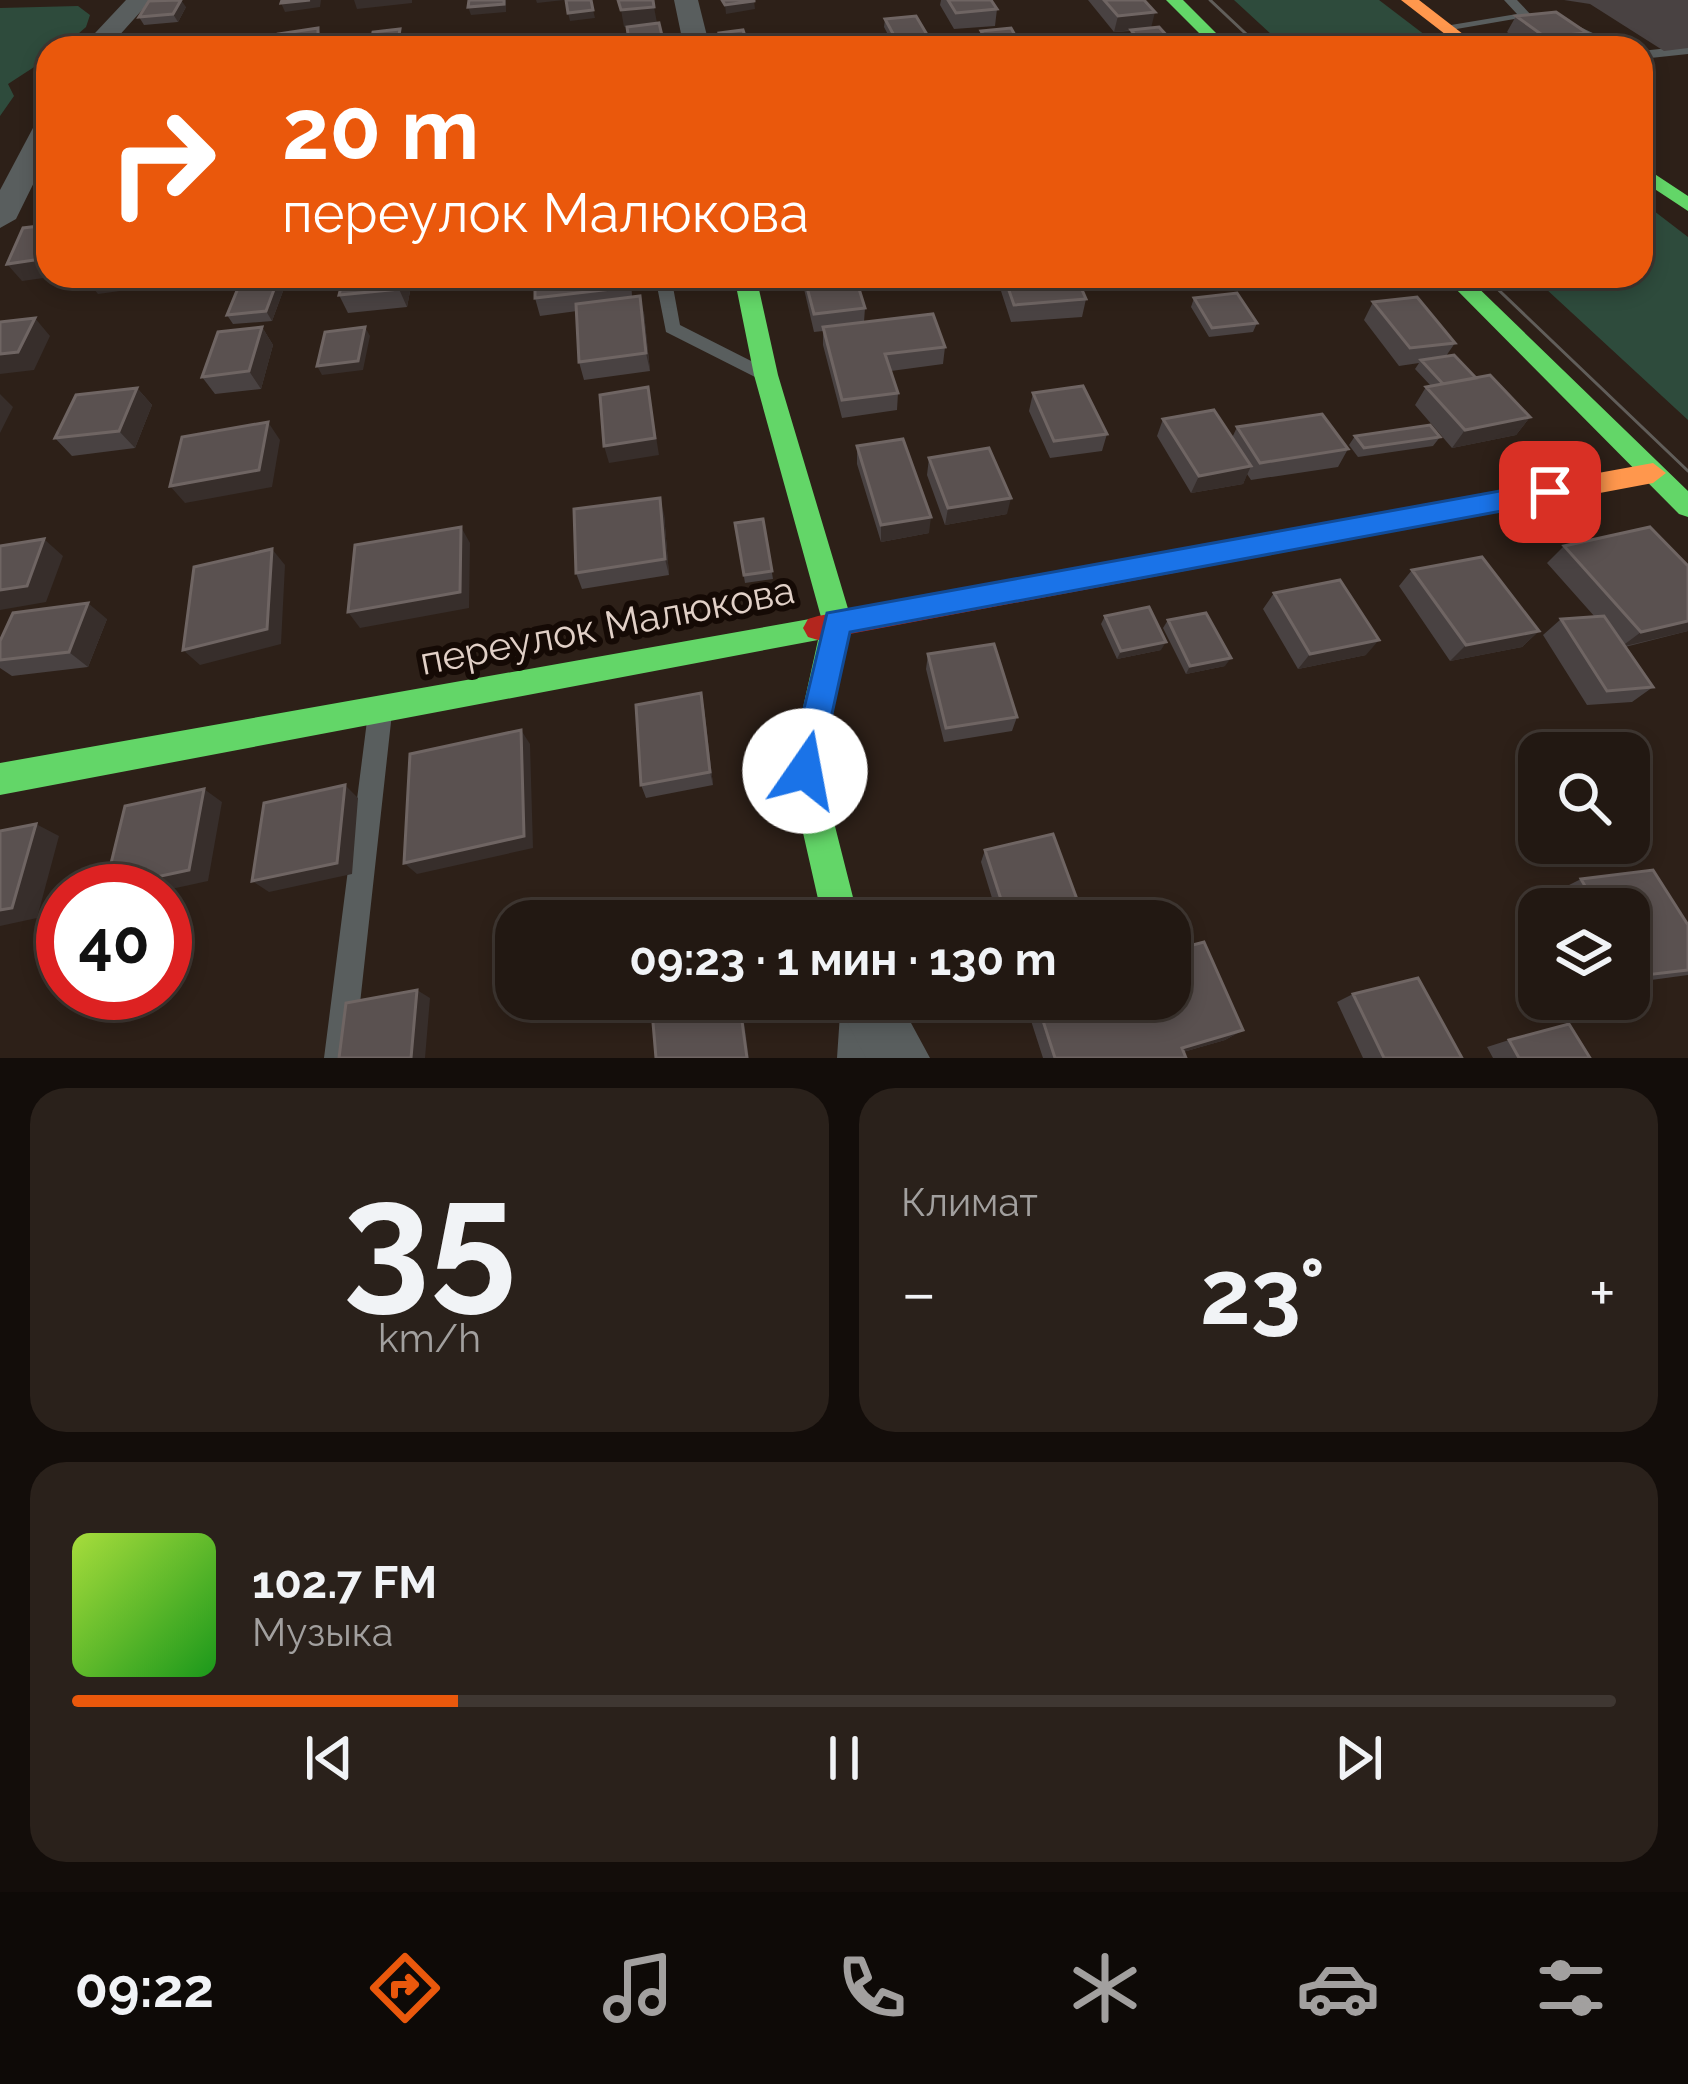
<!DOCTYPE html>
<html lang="ru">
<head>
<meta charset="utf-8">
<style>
  :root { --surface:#221812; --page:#2a211b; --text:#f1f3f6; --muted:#a2a09f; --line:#3f3732; --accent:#ea580c }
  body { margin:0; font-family:Raleway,sans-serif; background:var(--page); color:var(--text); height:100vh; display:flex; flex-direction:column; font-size:45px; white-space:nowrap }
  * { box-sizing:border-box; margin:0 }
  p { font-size:39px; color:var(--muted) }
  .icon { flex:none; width:66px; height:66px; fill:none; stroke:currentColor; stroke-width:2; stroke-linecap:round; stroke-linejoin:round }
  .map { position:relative; height:1058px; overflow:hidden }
  .sheet { display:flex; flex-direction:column; gap:30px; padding:30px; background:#130d0a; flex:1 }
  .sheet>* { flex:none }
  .top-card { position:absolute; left:36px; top:36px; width:1617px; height:252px; border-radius:36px; box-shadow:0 6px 18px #0003,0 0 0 3px var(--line); background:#ea580c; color:#fff; overflow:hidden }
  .fabs { position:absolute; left:1518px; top:732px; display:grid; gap:24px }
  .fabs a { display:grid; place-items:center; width:132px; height:132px; border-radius:24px; background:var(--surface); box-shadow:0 6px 18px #0003,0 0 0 3px var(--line); font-size:60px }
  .speed { position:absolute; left:36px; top:864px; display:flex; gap:24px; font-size:60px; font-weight:700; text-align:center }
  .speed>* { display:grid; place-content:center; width:156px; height:156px; border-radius:50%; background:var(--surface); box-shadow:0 6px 18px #0003,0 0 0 3px var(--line); line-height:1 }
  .speed .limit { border:18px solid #d22; background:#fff; color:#111 }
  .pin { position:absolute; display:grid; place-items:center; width:102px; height:102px; color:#fff; margin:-51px; border-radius:24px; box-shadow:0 6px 18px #0006 }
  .me { position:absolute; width:132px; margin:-66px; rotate:12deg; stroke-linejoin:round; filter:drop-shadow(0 0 9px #0008) }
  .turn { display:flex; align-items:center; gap:42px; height:252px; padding:0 48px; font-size:54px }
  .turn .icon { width:156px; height:156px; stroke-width:2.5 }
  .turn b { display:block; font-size:84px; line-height:102px }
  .big { font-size:90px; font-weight:700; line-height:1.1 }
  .sheet .tile { flex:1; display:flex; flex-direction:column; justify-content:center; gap:18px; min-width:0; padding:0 42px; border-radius:36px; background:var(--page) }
  .sheet .dial { align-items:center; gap:0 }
  .dial b { font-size:156px; line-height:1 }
  .song { display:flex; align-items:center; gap:36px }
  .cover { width:144px; height:144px; border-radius:18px; background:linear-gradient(135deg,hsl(80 70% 55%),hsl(120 70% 35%)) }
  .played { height:12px; border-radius:6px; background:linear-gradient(90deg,var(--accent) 25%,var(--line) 25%) }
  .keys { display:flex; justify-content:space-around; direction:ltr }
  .heat { display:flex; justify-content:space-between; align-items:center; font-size:66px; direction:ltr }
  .sheet .tiles { flex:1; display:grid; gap:30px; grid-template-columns:1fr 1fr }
  .tile:last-child { grid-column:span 2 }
  .trip { position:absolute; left:495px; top:900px; width:696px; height:120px; border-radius:36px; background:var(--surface); box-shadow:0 6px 18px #0003,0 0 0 3px var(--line); font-weight:700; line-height:120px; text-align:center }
  .menu { display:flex; height:192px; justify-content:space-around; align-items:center; background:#0e0a07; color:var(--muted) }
  .menu .icon { width:84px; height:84px }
  .menu .on { color:var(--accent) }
  .menu b { font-size:54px; color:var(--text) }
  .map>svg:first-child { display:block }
  .green { fill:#2e4b3c }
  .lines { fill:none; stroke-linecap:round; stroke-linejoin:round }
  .lane { fill:#595e5e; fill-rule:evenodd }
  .street { fill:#595e5e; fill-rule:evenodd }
  .fast { fill:#63d668; fill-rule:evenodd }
  .slow { fill:#ff974d; fill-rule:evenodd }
  .jam { fill:#b3261e; fill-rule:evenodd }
  .tram { stroke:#615e5a; stroke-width:3 }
  .wall { fill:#494242 }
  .shaded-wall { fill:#372e2b }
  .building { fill:#5a5150; stroke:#6f6563; stroke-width:3 }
  .route { fill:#1a73e8; stroke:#114b97; stroke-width:3 }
  .labels { text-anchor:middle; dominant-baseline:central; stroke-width:12; stroke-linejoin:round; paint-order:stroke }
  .street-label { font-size:39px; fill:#e1d0c7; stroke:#150a05 }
</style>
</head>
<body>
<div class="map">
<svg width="1688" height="1058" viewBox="0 0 1688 1058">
  <rect width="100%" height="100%" fill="#2d2018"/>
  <path class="green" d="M1234,0h145l63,48h-156z
    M78,6l12,9 -4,12 -24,21h-14v10l-40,26 6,12 -14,20v-108z
    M1641,201l47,36v183l-156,-144h109z"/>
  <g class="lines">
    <path class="lane" d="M1504,0h13l15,16 -87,15 -6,-4 78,-13z
      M1557,16l61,29 2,3h-16l-51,-25 -2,-3z
      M1688,46v8l-47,5v-8z
      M655,276h16l9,49 89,45 3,4 -3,4h-12l-91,-46z
      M380,702l9,3 3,8 -38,345h-30l44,-345 3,-8z
      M841,999h30l-4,59h-30z"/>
    <path class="street" d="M126,0h25l-43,48h-27z
      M674,0h24l12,48h-26z
      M48,118v36l-32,65 -16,9v-38l34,-64z
      M835,999h63l32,59h-64z"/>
    <path class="fast" d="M1166,0h17l48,48h-17z
      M1641,165l47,31v15l-47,-31z
      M734,276h22l22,99 74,247 -31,149 38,150h-36l-34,-150 29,-131 -818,155v-32l821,-146 -67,-242z
      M1443,276h23l222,215v26l-9,-3z"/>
    <path class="slow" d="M1401,0h18l62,48h-18z
      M1653,463l13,10 -13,10 -384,72 -10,-3 -4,-8 4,-8 10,-3z"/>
    <path class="jam" d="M1269,533l10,3 4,8 -4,8 -10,3 -451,85 -10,-3 -5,-9 5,-9 10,-3z"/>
    <path class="tram" d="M1210,0l51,48
      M1484,276l204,195"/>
  </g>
  <path class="wall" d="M941,0h50l6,9 -2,17 -41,3 -14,-24z
    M1088,0h56l7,28 27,20h-41l-8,-9 2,-8 -17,1z
    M1564,0h124v48l-24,3 -74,-47z
    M186,7l-8,15 -34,3 -5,-8z
    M1516,16l71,17 -9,15h-50l-21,-16z
    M885,19l43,27 -33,2 -11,-21z
    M981,31l41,17h-42z
    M243,276h39l4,7 -14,38 -39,3 -6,-9z
    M413,276l-6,31 -59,6 -9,-18z
    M631,276l1,21 12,16 6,58 -66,9 -5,-18 -2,-51 -37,5 -5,-18z
    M801,276h54l10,32 -1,14 81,25 -2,17 -52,7 7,22 -1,17 -55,8 -19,-73v-14l-9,1z
    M1003,276h73l10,23 -4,18 -71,5 -10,-31z
    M1194,298l63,25 -4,9 -44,5 -18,-30z
    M1373,302l82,41 -9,13 84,61 -14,18 -64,13 -37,-43 11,-18 5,-1 -16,-17 4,-6 -20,3 -35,-46z
    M262,327l11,18 -12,44 -46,5 -13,-17z
    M137,388l15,17 -17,43 -63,8 -17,-18z
    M1033,393l74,41 -5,17 -52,7 -21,-47z
    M1163,419l69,19 5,-11 111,22 -10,18 -87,13 -4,-6 -4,10 -52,9 -34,-57z
    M1355,436l85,1 -7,9 -75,11 -9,-12z
    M857,446l72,87 -48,9 -24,-78z
    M929,458l78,56 -62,11 -18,-50z
    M664,514l5,61 -87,14 -6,-16z
    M763,519l10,60 -28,4 -10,-60z
    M1564,546l124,20v65l-63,16 28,40 -21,15 -45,3 -44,-70 18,-16 34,-2 -48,-54z
    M1412,570l127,61 -17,16 -72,14 -51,-75z
    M1274,593l92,62 -68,14 -35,-60z
    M1105,616l56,34 -44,9 -16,-35z
    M107,619l-19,48 -76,9 -12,-8v-27z
    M1168,620l57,46 -39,8 -23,-46z
    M928,654l89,63 -5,14 -68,11 -18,-73z
    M701,693l3,15 9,77 -67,13 -5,-13z
    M985,850l100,71h-86l-18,-59z
    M1581,879l107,46v50l-59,8v-74h-59l-11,-19z
    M1353,994l109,64h-99l-26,-56z
    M1024,999h146l73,31 -18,10 -42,12 3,6h-143z
    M1509,1040l81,18h-97l-6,-11z"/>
  <path class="shaded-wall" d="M181,0l5,7 -8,15 -5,-8z
    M310,0h11l-1,7 -35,5 -4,-9z
    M354,0h58v3l-55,6z
    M506,0v12l-35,3 -3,-8z
    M536,0h28l-27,3z
    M754,1l1,8 -29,5 -1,-9z
    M654,7l3,16 -33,4 -3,-17z
    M593,10l2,8 -25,3 -2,-8z
    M1155,12l-4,16 -37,4 4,-16z
    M318,28l4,9v11h-21z
    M400,29l3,9 -2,10h-4z
    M929,38l-1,8 -32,2 1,-7z
    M48,258v18h10l-36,5 -15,-17z
    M88,276h93l-3,7 -80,11 -14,-17z
    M279,276h3l4,7 -14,38 -6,-10z
    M402,276h11l-6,31 -8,-18z
    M640,296l4,17 6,58 -4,-18z
    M35,318l15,18 -16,34 -34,4v-20z
    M262,327l11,18 -12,44 -12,-18z
    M365,327l5,9 -7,34 -41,5 -5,-9z
    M648,387l11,68 -50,8 -5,-17z
    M137,388l15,17 -17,43 -16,-17z
    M0,394l13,13 -13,26z
    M1530,417l-14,18 -64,13 13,-18z
    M268,422l12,18 -8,47 -87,16 -15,-17z
    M1251,466l-8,18 -52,9 8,-17z
    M660,498l4,16 5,61 -4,-16z
    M1011,498l-4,16 -62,11 3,-17z
    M931,517l-2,16 -48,9v-17z
    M461,527l9,16 -1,65 -109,20 -12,-16z
    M44,539l19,17 -17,46 -46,8v-20z
    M272,549l13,16 -4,79 -81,21 -17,-15z
    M88,603l19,16 -19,48 -19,-15z
    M1688,621v10l-67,16 20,-15z
    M1539,631l-17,16 -72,14 16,-16z
    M1379,640l-13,15 -68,14 12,-15z
    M1166,642l-5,8 -44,9 4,-8z
    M1231,658l-6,8 -39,8 4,-8z
    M701,693l3,15 9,77 -3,-13z
    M521,730l9,14 3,104 -116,26 -13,-11z
    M345,785l13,13 -6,76 -83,18 -17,-11z
    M204,789l18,13 -14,79 -46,10h-50l-7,-3z
    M36,824l23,12 -22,82 -37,8v-16z
    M417,990l13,8 -5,60h-14z
    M739,999h2l8,59h-2z
    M1243,1030l-18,10 -59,17 16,-9z"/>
  <path class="building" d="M181,0l-8,14 -34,3 10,-16z
    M282,0h28l-29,3z
    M469,0h35v4l-36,3z
    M566,0h25l2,10 -25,3z
    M618,0h35l1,7 -33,3z
    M722,0h32v1l-29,4z
    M948,0h43l6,9 -41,4z
    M1104,0h40l11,12 -37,4z
    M1556,12l31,21 -42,4 -29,-21z
    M916,16l13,22 -32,3 -12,-22z
    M659,23l6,25h-35l-3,-21z
    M1159,27l19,21h-32l-15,-18z
    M318,28v18l-41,2 1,-14z
    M1011,28l11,20h-31l-10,-17z
    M400,29l-3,19h-27l3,-16z
    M743,30l6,18h-26l-4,-15z
    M853,40l5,8h-47l-2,-4z
    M156,42l-3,6h-25l1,-3z
    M48,204v17l-10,1z
    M48,225v33l-41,6 16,-36z
    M243,276h36l-13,35 -39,4z
    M344,276h58l-3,13 -60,6z
    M535,276h93l1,11 -94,11z
    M804,276h51l10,32 -51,6z
    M1004,276h72l10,23 -72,6z
    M1237,293l20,30 -45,5 -18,-30z
    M640,296l6,57 -67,9 -3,-58z
    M1417,297l38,46 -45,5 -37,-46z
    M933,314l12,33 -60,7 13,39 -56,7 -19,-73z
    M35,318l-17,34 -18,2v-32z
    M262,327l-13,44 -47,6 16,-45z
    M365,327l-7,34 -41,5 8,-34z
    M1454,355l22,23 -33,6 -22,-24z
    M1490,375l40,42 -65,13 -39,-43z
    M1083,386l24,48 -53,7 -21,-48z
    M648,387l7,51 -51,8 -4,-51z
    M137,388l-18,43 -64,7 21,-43z
    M1214,410l37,56 -52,10 -36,-57z
    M1322,414l26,35 -88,14 -23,-36z
    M268,422l-9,48 -89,16 12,-49z
    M1430,425l10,12 -76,11 -9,-12z
    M903,439l28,78 -50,8 -24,-79z
    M989,448l22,50 -63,10 -19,-50z
    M660,498l5,61 -89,14 -2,-64z
    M763,519l9,52 -28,4 -9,-52z
    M461,527l-1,65 -112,20 7,-67z
    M1650,527l38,39v55l-47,11 -77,-86z
    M44,539l-17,47 -27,4v-44z
    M272,549l-5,80 -84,21 11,-83z
    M1482,557l57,74 -73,14 -54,-75z
    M1340,580l39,60 -69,14 -36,-61z
    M88,603l-19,49 -69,8v-19l13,-28z
    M1149,607l17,35 -45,9 -16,-35z
    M1206,613l25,45 -41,8 -22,-46z
    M1604,616l49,71 -46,4 -46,-72z
    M994,644l23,73 -71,11 -18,-74z
    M701,693l9,79 -69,13 -5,-80z
    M521,730l3,106 -120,27 6,-109z
    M345,785l-8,78 -85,18 12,-78z
    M204,789l-15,81 -84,18 20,-82z
    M36,824l-24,84 -12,2v-79z
    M1053,834l32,87h-77l-23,-71z
    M1653,870l35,55v45l-51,6 -8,-14v-53h-31l-17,-30z
    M1204,942l39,88 -61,18 4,10h-131l-19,-59h134v-48z
    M1418,978l44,80h-78l-31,-64z
    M417,990l-6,68h-72l7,-55z
    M651,999h88l8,59h-91z
    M1569,1024l21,34h-71l-10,-18z"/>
  <path class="route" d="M1550,482l13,10 -13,10 -700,130 -33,150 -12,4 -11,-4 -5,-11 38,-158z"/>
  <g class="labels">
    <g class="street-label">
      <text transform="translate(607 625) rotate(-11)">переулок Малюкова</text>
    </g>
  </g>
</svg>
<div class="fabs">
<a><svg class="icon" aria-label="search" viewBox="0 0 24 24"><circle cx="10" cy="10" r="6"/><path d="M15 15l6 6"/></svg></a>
<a><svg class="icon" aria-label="layers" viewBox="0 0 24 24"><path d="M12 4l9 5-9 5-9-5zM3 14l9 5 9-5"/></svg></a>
</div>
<div class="speed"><div class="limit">40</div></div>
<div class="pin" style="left:1550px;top:492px;background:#d93025"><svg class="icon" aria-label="arrive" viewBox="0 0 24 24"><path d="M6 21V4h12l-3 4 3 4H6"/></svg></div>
<svg class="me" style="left:805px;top:771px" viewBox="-20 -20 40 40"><circle r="19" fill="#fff"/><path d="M0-13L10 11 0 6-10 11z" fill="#1a73e8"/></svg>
<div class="trip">09:23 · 1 мин · 130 m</div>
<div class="top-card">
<div class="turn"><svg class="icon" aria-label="right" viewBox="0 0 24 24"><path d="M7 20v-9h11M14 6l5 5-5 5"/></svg><div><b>20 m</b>переулок Малюкова</div></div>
</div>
</div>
<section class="sheet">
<div class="tiles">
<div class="tile dial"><b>35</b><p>km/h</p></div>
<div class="tile"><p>Климат</p>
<div class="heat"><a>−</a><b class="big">23°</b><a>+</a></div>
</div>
<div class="tile">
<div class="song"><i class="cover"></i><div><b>102.7 FM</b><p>Музыка</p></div></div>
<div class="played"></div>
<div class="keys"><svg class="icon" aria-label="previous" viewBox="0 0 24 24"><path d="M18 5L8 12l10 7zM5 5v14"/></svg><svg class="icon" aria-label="pause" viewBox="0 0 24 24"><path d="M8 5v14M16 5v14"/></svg><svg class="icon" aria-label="next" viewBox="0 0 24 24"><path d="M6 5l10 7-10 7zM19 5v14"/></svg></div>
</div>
</div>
</section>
<nav class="menu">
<b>09:22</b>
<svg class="icon on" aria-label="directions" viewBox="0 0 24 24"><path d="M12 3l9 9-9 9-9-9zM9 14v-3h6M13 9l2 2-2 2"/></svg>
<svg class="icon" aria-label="music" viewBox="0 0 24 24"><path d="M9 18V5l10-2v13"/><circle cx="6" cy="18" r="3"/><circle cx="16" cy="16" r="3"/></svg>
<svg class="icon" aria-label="phone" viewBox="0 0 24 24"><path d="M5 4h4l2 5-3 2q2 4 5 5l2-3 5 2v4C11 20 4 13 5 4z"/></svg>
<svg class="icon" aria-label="climate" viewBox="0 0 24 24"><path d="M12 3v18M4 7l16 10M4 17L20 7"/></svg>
<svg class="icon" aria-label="car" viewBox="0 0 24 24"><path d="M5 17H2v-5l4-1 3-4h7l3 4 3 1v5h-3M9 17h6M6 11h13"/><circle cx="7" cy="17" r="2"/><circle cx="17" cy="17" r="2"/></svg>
<svg class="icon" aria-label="filters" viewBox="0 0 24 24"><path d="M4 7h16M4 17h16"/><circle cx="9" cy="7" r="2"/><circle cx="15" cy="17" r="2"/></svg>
</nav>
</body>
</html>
